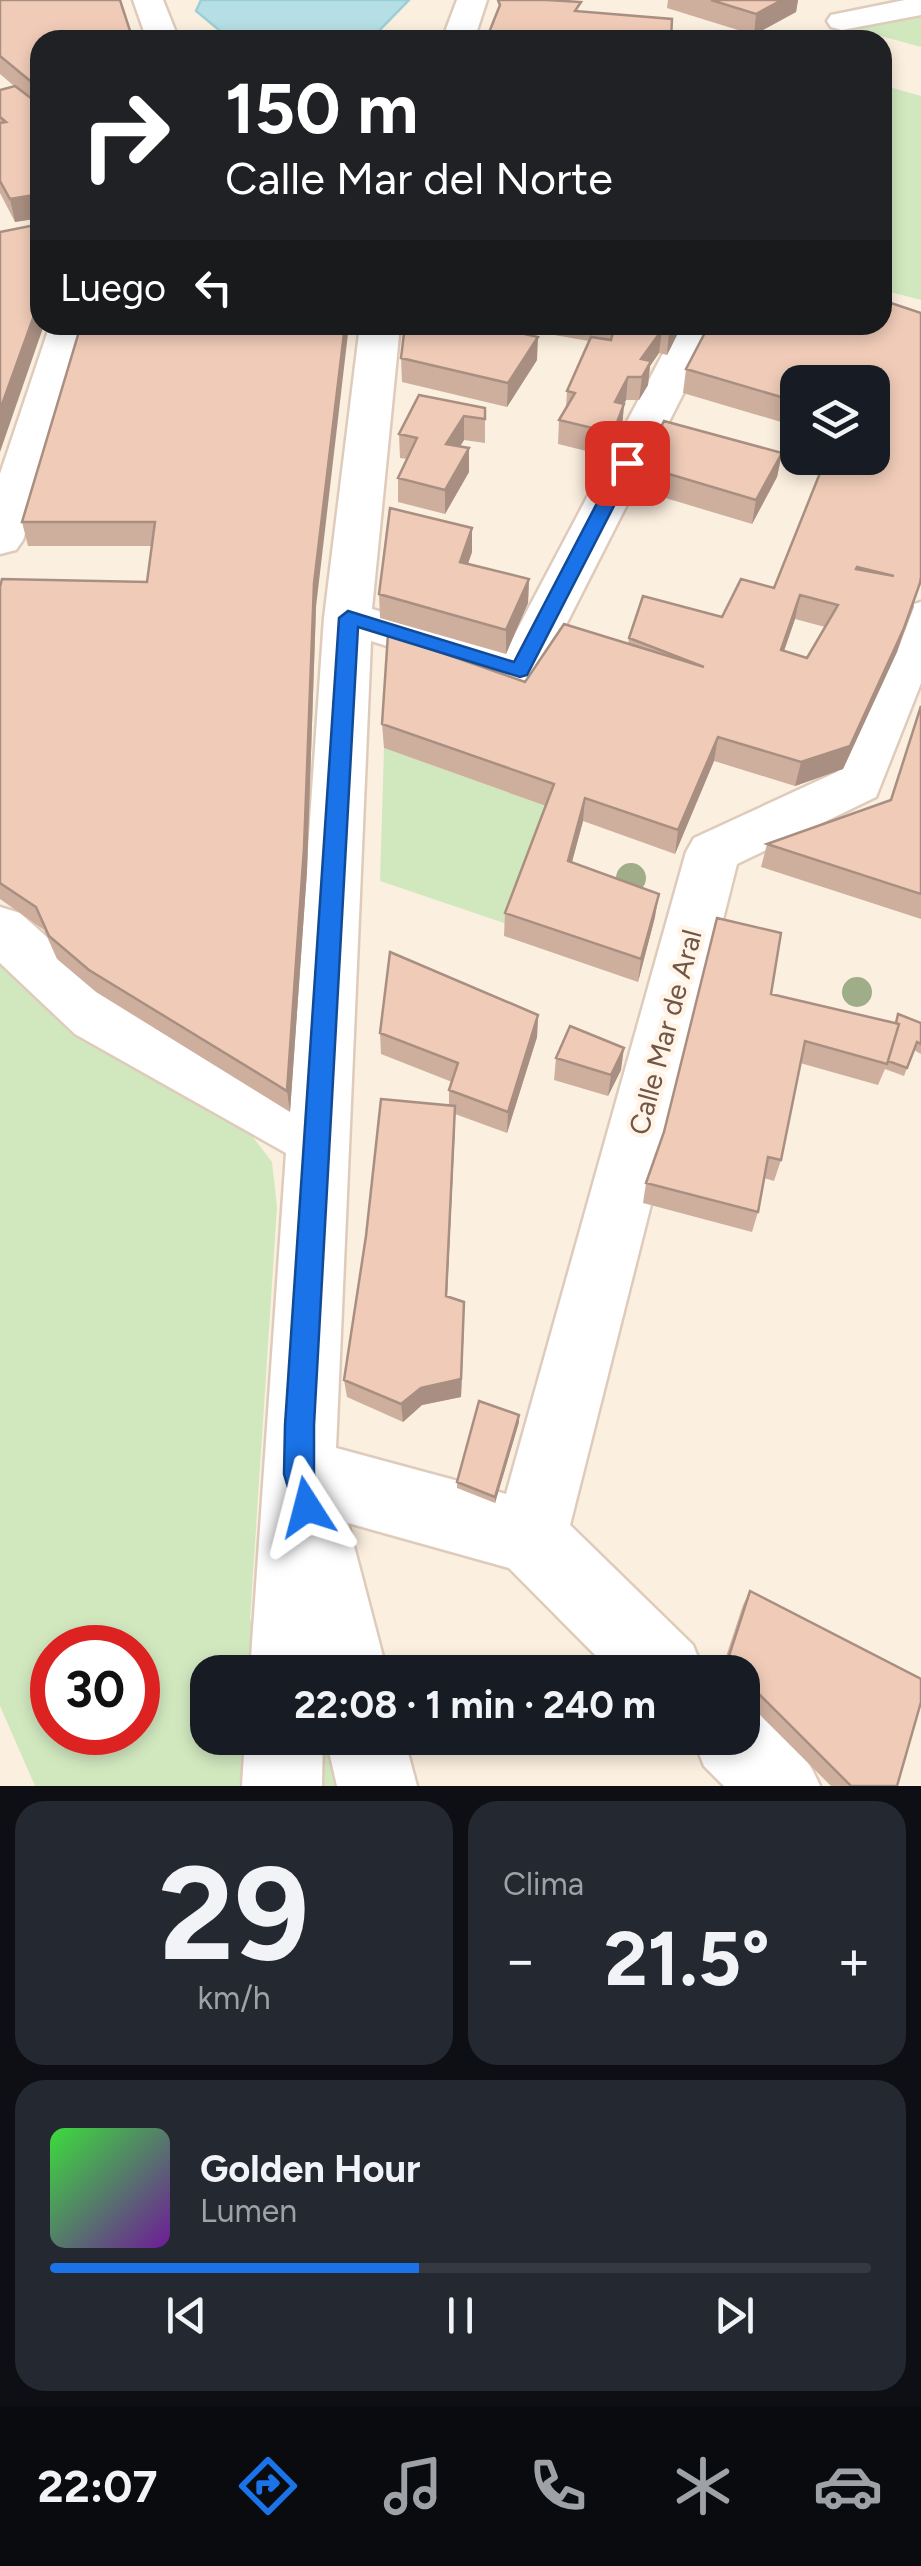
<!DOCTYPE html>
<html lang="es">
<head>
<meta charset="utf-8">
<style>
  :root { --surface:#171b24; --page:#242831; --text:#f1f3f6; --muted:#9ea1a6; --line:#363941; --accent:#1a73e8 }
  body { margin:0; font-family:Figtree,sans-serif; background:var(--page); color:var(--text); height:100vh; display:flex; flex-direction:column; font-size:38px; white-space:nowrap }
  * { box-sizing:border-box; margin:0 }
  p { font-size:32px; color:var(--muted) }
  .icon { flex:none; width:55px; height:55px; fill:none; stroke:currentColor; stroke-width:2; stroke-linecap:round; stroke-linejoin:round }
  .map { position:relative; height:1786px; overflow:hidden }
  .sheet { display:flex; flex-direction:column; gap:15px; padding:15px; background:#0d0f14; flex:1 }
  .sheet>* { flex:none }
  .guide { position:absolute; left:30px; top:30px; width:862px; height:305px; border-radius:30px; box-shadow:0 5px 15px #0003; background:#202124; color:#fff; overflow:hidden }
  .buttons { position:absolute; left:780px; top:365px; display:grid; gap:20px }
  .buttons a { display:grid; place-items:center; width:110px; height:110px; border-radius:20px; background:var(--surface); box-shadow:0 5px 15px #0003; font-size:50px }
  .speed { position:absolute; left:30px; top:1625px; display:flex; gap:20px; font-size:50px; font-weight:700; text-align:center }
  .speed>* { display:grid; place-content:center; width:130px; height:130px; border-radius:50%; background:var(--surface); box-shadow:0 5px 15px #0003; line-height:1 }
  .speed .limit { border:15px solid #d22; background:#fff; color:#111 }
  .pin { position:absolute; display:grid; place-items:center; width:85px; height:85px; color:#fff; margin:-42px; border-radius:20px; box-shadow:0 5px 15px #0006 }
  .me { position:absolute; width:110px; margin:-55px; rotate:351deg; stroke-linejoin:round; filter:drop-shadow(0 0 8px #0008) }
  .turn { display:flex; align-items:center; gap:35px; height:210px; padding:0 30px; font-size:45px }
  .turn .icon { width:130px; height:130px; stroke-width:2.5 }
  .turn b { display:block; font-size:70px; line-height:85px }
  .then { display:flex; align-items:center; height:95px; padding:0 30px; background:#0003; gap:20px; font-size:38px }
  .big { font-size:75px; font-weight:700; line-height:1.1 }
  .sheet .tile { flex:1; display:flex; flex-direction:column; justify-content:center; gap:15px; min-width:0; padding:0 35px; border-radius:30px; background:var(--page) }
  .sheet .dial { align-items:center; gap:0 }
  .dial b { font-size:130px; line-height:1 }
  .song { display:flex; align-items:center; gap:30px }
  .cover { width:120px; height:120px; border-radius:15px; background:linear-gradient(135deg,hsl(120 70% 55%),hsl(280 70% 35%)) }
  .played { height:10px; border-radius:5px; background:linear-gradient(90deg,var(--accent) 45%,var(--line) 45%) }
  .keys { display:flex; justify-content:space-around; direction:ltr }
  .heat { display:flex; justify-content:space-between; align-items:center; font-size:55px; direction:ltr }
  .sheet .tiles { flex:1; display:grid; gap:15px; grid-template-columns:1fr 1fr }
  .tile:last-child { grid-column:span 2 }
  .trip { position:absolute; left:190px; top:1655px; width:570px; height:100px; border-radius:30px; background:var(--surface); box-shadow:0 5px 15px #0003; font-weight:700; line-height:100px; text-align:center }
  .dock { display:flex; height:160px; justify-content:space-around; align-items:center; background:#090b0e; color:var(--muted) }
  .dock .icon { width:70px; height:70px }
  .dock .selected { color:var(--accent) }
  .dock b { font-size:45px; color:var(--text) }
  .map>svg:first-child { display:block }
  .green { fill:#d1e8bf; fill-rule:evenodd }
  .water { fill:#b5dfe4; stroke:#9ccfd5; stroke-width:2.5 }
  .lines { fill:none; stroke-linecap:round; stroke-linejoin:round }
  .minor-casing { stroke:#dfcbbc; stroke-width:5 }
  .minor { fill:#fff; fill-rule:evenodd }
  .tree { fill:#9fad88 }
  .wall { fill:#ceaf9e; fill-rule:evenodd }
  .shaded-wall { fill:#a88f81 }
  .building { fill:#f0ccb8; stroke:#a88f81; stroke-width:2.5; fill-rule:evenodd }
  .route { fill:#1a73e8; stroke:#114b97; stroke-width:2.5 }
  .labels { text-anchor:middle; dominant-baseline:central; stroke-width:9; stroke-linejoin:round; paint-order:stroke }
  .street-label { font-size:28px; fill:#715548; stroke:#fff4e5 }
</style>
</head>
<body>
<div class="map">
<svg width="921" height="1786" viewBox="0 0 921 1786">
  <rect width="100%" height="100%" fill="#fbefdf"/>
  <path class="green" d="M921,14v33l-69,-19z
    M882,85l39,11v204l-38,-10z
    M384,748l168,60 -42,117 -130,-44z
    M0,954l246,174 26,34 5,45 -27,413 39,52h-81v66h130l37,48h-340l-35,-80zM52,1648h86v84h-86z"/>
  <path class="water" d="M201,0h208l-39,40h-139l-35,-29z"/>
  <g class="lines">
    <defs>
      <path id="minor" d="M133,0h30l16,40h-32z
        M457,0h30l-13,40h-32z
        M905,0h16v15l-79,15 -11,-3 -4,-6 4,-6z
        M50,325h40l-67,215 -7,10 -16,4v-80z
        M360,325h40l-28,284 135,40 171,-324h40l-181,357 -17,5 -149,-46 -35,807 170,46 180,-642 8,-14 143,-66 60,-154 7,-11 17,-5v81l-45,114 -139,67 -167,661 123,120 11,27h-92l-103,-104 -161,-45 39,149h-137l36,-519 -211,-119 -75,-71v-56l20,6 97,87 174,94 33,-476z
        M742,1703c36,15 64,49 78,83h-96l-20,-20 -11,-28h49z
        M245,1738h78l-1,48h-80z
        M326,1738h78l13,48h-80z"/>
    </defs>
    <use href="#minor" class="minor-casing"/>
    <use href="#minor" class="minor"/>
  </g>
  <g class="tree">
    <circle cx="631" cy="878" r="15"/>
    <circle cx="857" cy="992" r="15"/>
  </g>
  <path class="wall" d="M0,0l40,40v178l-25,4 -15,-29v-103l14,-4 -14,-12z
    M668,0h130l-2,12 -42,23 -87,-27z
    M81,325l235,282 -9,264 -17,241 -194,-120 -39,-33 -13,-29 -44,-31v-312l147,-5 5,-36h-124l-6,-24z
    M405,325h277l-15,30 -8,-2 -9,13 -2,19 -9,15h-13l-2,4 -2,24 -11,29 -53,-13 1,-24 7,-12 1,-17 22,-50 -58,-10 -1,4 7,25 -30,47 -105,-25 -1,-24z
    M882,325l32,282 -17,45 -54,117 -48,17 -81,-25 -39,93 -92,-33 -11,41 83,55 -17,65 -134,-46 1,-23 41,-107 -162,-58 -2,-24 143,-42 103,-38 1,-6 93,-21 52,-29 98,-206h-74v45l-115,-34 3,-24zM795,619l30,8 -18,31 -23,-7z
    M485,408v35l-21,-3 -4,6 9,2v24l-24,42 -47,-12v-24l9,-19 -7,-1 -1,-24z
    M782,453l-5,24 -25,47 -113,-34 3,-24z
    M472,552l-4,12 61,15 -1,24 -22,51 -126,-36 -1,-24z
    M921,706v213l-160,-52 6,-23 124,-44z
    M771,994l124,29 3,-9 23,9v31l-7,-4 -10,26 -19,-7 -7,16 -78,-22 -19,97 -7,21 -10,-3 -6,34 -6,20 -109,-29 3,-20z
    M538,1015l-1,22 -30,96 -52,-19 -8,182 17,25 -3,76 -39,8 -19,17 -56,-25 -3,-17 105,-275v-15l3,-8 -71,-28 -1,-21z
    M556,1058l65,12 -13,26 -54,-16z
    M519,1415v7l-24,81 -38,-15v-6z
    M750,1591l147,195h-66l-89,-89v-25h-21l22,-67z"/>
  <path class="shaded-wall" d="M782,0h16l-2,12 -42,23 2,-21z
    M40,82v23l-1,1 -5,-22z
    M40,194v24l-25,4 -5,-23z
    M40,299v26h4l-44,127v-42z
    M345,325h4l-33,282 -9,264 -17,241 -3,-21 27,-508z
    M524,325h8l-1,6 -11,26v-24z
    M673,325h9l-15,30 2,-23z
    M662,330l-3,23 -9,13 -2,19 -9,15 3,-23 -1,-18z
    M538,337l-1,23 -30,47 1,-24z
    M628,377l-2,23 -13,26 2,-24z
    M624,404l-2,24 -11,29 2,-24z
    M464,416v24l-17,28 -1,-24z
    M469,448v24l-24,42v-24z
    M782,453l-5,24 -25,47 4,-24z
    M472,528v24l-12,34v-24z
    M529,579l-1,24 -22,51v-24z
    M920,583l-23,69 -54,117 -48,17 6,-24z
    M800,595l-5,24 -19,55 5,-24z
    M718,737l-4,24 -39,93 3,-24z
    M585,798l-2,23 -17,63 2,-23z
    M659,894l-4,23 -17,65 3,-23z
    M538,1015l-1,22 -30,96 1,-21z
    M624,1048l-3,22 -13,26 3,-21z
    M455,1106v21l-9,188v-19z
    M464,1321l-3,76 -39,8 -19,17 -2,-18z
    M519,1415v7l-24,81v-6z"/>
  <path class="building" d="M0,0h120l13,40h-93v42l-6,2 -34,-28z
    M498,0h49l34,2 -6,9 97,8 -1,21h-185l14,-35z
    M711,0h71l-26,14z
    M15,86l25,19v89l-30,5 -10,-18v-58l6,-1 -6,-5v-27z
    M40,224v75l-40,111v-178z
    M882,300l39,13v264l-1,6 -16,45 -54,118 -49,16 -83,-25 -40,93 -93,-32 -17,63 91,33 -18,65 -136,-46 49,-129 -172,-60 6,-90 137,48 39,-58 140,43 -75,-29 14,-42 79,21 19,-38 33,9 52,-130h46v-76h-74v20l-112,-33 23,-44h173zM857,567l37,9 -38,-7zM800,595l38,10 -31,53 -26,-8z
    M81,325h264l-31,258 -10,265 -17,243 -198,-121 -40,-34 -13,-29 -36,-24v-296l2,-8 145,3 8,-60h-133z
    M405,325h119l-4,8 18,4 -30,46 -107,-25z
    M615,325h58l-4,7 -7,-2 -21,29 10,2 -9,16h-14l-13,25 9,2 -11,29 -54,-13 16,-27 -8,-2 24,-54 20,3z
    M419,395l66,13v11l-21,-3 -18,28 23,4 -24,42 -47,-12 19,-40 -18,-4z
    M664,421l118,32 -26,47 -114,-34z
    M390,508l82,20 -12,34 69,17 -23,51 -127,-36z
    M921,706v188l-154,-50 124,-44z
    M717,918l64,15 -10,61 128,30 -12,40 -82,-23 -24,119 -13,-3 -10,55 -112,-29 18,-51z
    M390,952l148,63 -30,97 -59,-22 9,-27 -78,-30z
    M898,1014l23,9v21l-4,-2 -10,26 -19,-7 11,-37 -3,-1z
    M570,1026l54,22 -13,27 -55,-17z
    M381,1099l74,7 -9,190 18,6 -3,77 -40,9 -20,16 -57,-24 22,-144z
    M479,1401l40,14 -24,82 -38,-15z
    M750,1591l171,88v23l-24,84h-46l-109,-109v-5h-4l-11,-10z"/>
  <path class="route" d="M627,458l9,5 -109,212 -7,2 -162,-50 -44,798v49l8,33 -4,10 -11,5 -10,-5 -13,-43 1,-49 54,-807 9,-7 166,51 104,-199z"/>
  <g class="labels">
    <g class="street-label">
      <text transform="translate(665 1032) rotate(-75)">Calle Mar de Aral</text>
    </g>
  </g>
</svg>
<div class="buttons">
<a><svg class="icon" aria-label="layers" viewBox="0 0 24 24"><path d="M12 4l9 5-9 5-9-5zM3 14l9 5 9-5"/></svg></a>
</div>
<div class="speed"><div class="limit">30</div></div>
<div class="pin" style="left:627px;top:463px;background:#d93025"><svg class="icon" aria-label="arrive" viewBox="0 0 24 24"><path d="M6 21V4h12l-3 4 3 4H6"/></svg></div>
<svg class="me" style="left:307px;top:1507px" viewBox="-20 -20 40 40"><path d="M0-17L14 15 0 8-14 15z" fill="#1a73e8" stroke="#fff" stroke-width="4"/></svg>
<div class="trip">22:08 · 1 min · 240 m</div>
<div class="guide">
<div class="turn"><svg class="icon" aria-label="right" viewBox="0 0 24 24"><path d="M7 20v-9h11M14 6l5 5-5 5"/></svg><div><b>150 m</b>Calle Mar del Norte</div></div>
<div class="then">Luego<svg class="icon" aria-label="left" viewBox="0 0 24 24"><path d="M17 20v-9H6M10 6l-5 5 5 5"/></svg></div>
</div>
</div>
<section class="sheet">
<div class="tiles">
<div class="tile dial"><b>29</b><p>km/h</p></div>
<div class="tile"><p>Clima</p>
<div class="heat"><a>−</a><b class="big">21.5°</b><a>+</a></div>
</div>
<div class="tile">
<div class="song"><i class="cover"></i><div><b>Golden Hour</b><p>Lumen</p></div></div>
<div class="played"></div>
<div class="keys"><svg class="icon" aria-label="previous" viewBox="0 0 24 24"><path d="M18 5L8 12l10 7zM5 5v14"/></svg><svg class="icon" aria-label="pause" viewBox="0 0 24 24"><path d="M8 5v14M16 5v14"/></svg><svg class="icon" aria-label="next" viewBox="0 0 24 24"><path d="M6 5l10 7-10 7zM19 5v14"/></svg></div>
</div>
</div>
</section>
<nav class="dock">
<b>22:07</b>
<svg class="icon selected" aria-label="directions" viewBox="0 0 24 24"><path d="M12 3l9 9-9 9-9-9zM9 14v-3h6M13 9l2 2-2 2"/></svg>
<svg class="icon" aria-label="music" viewBox="0 0 24 24"><path d="M9 18V5l10-2v13"/><circle cx="6" cy="18" r="3"/><circle cx="16" cy="16" r="3"/></svg>
<svg class="icon" aria-label="phone" viewBox="0 0 24 24"><path d="M5 4h4l2 5-3 2q2 4 5 5l2-3 5 2v4C11 20 4 13 5 4z"/></svg>
<svg class="icon" aria-label="climate" viewBox="0 0 24 24"><path d="M12 3v18M4 7l16 10M4 17L20 7"/></svg>
<svg class="icon" aria-label="car" viewBox="0 0 24 24"><path d="M5 17H2v-5l4-1 3-4h7l3 4 3 1v5h-3M9 17h6M6 11h13"/><circle cx="7" cy="17" r="2"/><circle cx="17" cy="17" r="2"/></svg>
</nav>
</body>
</html>
